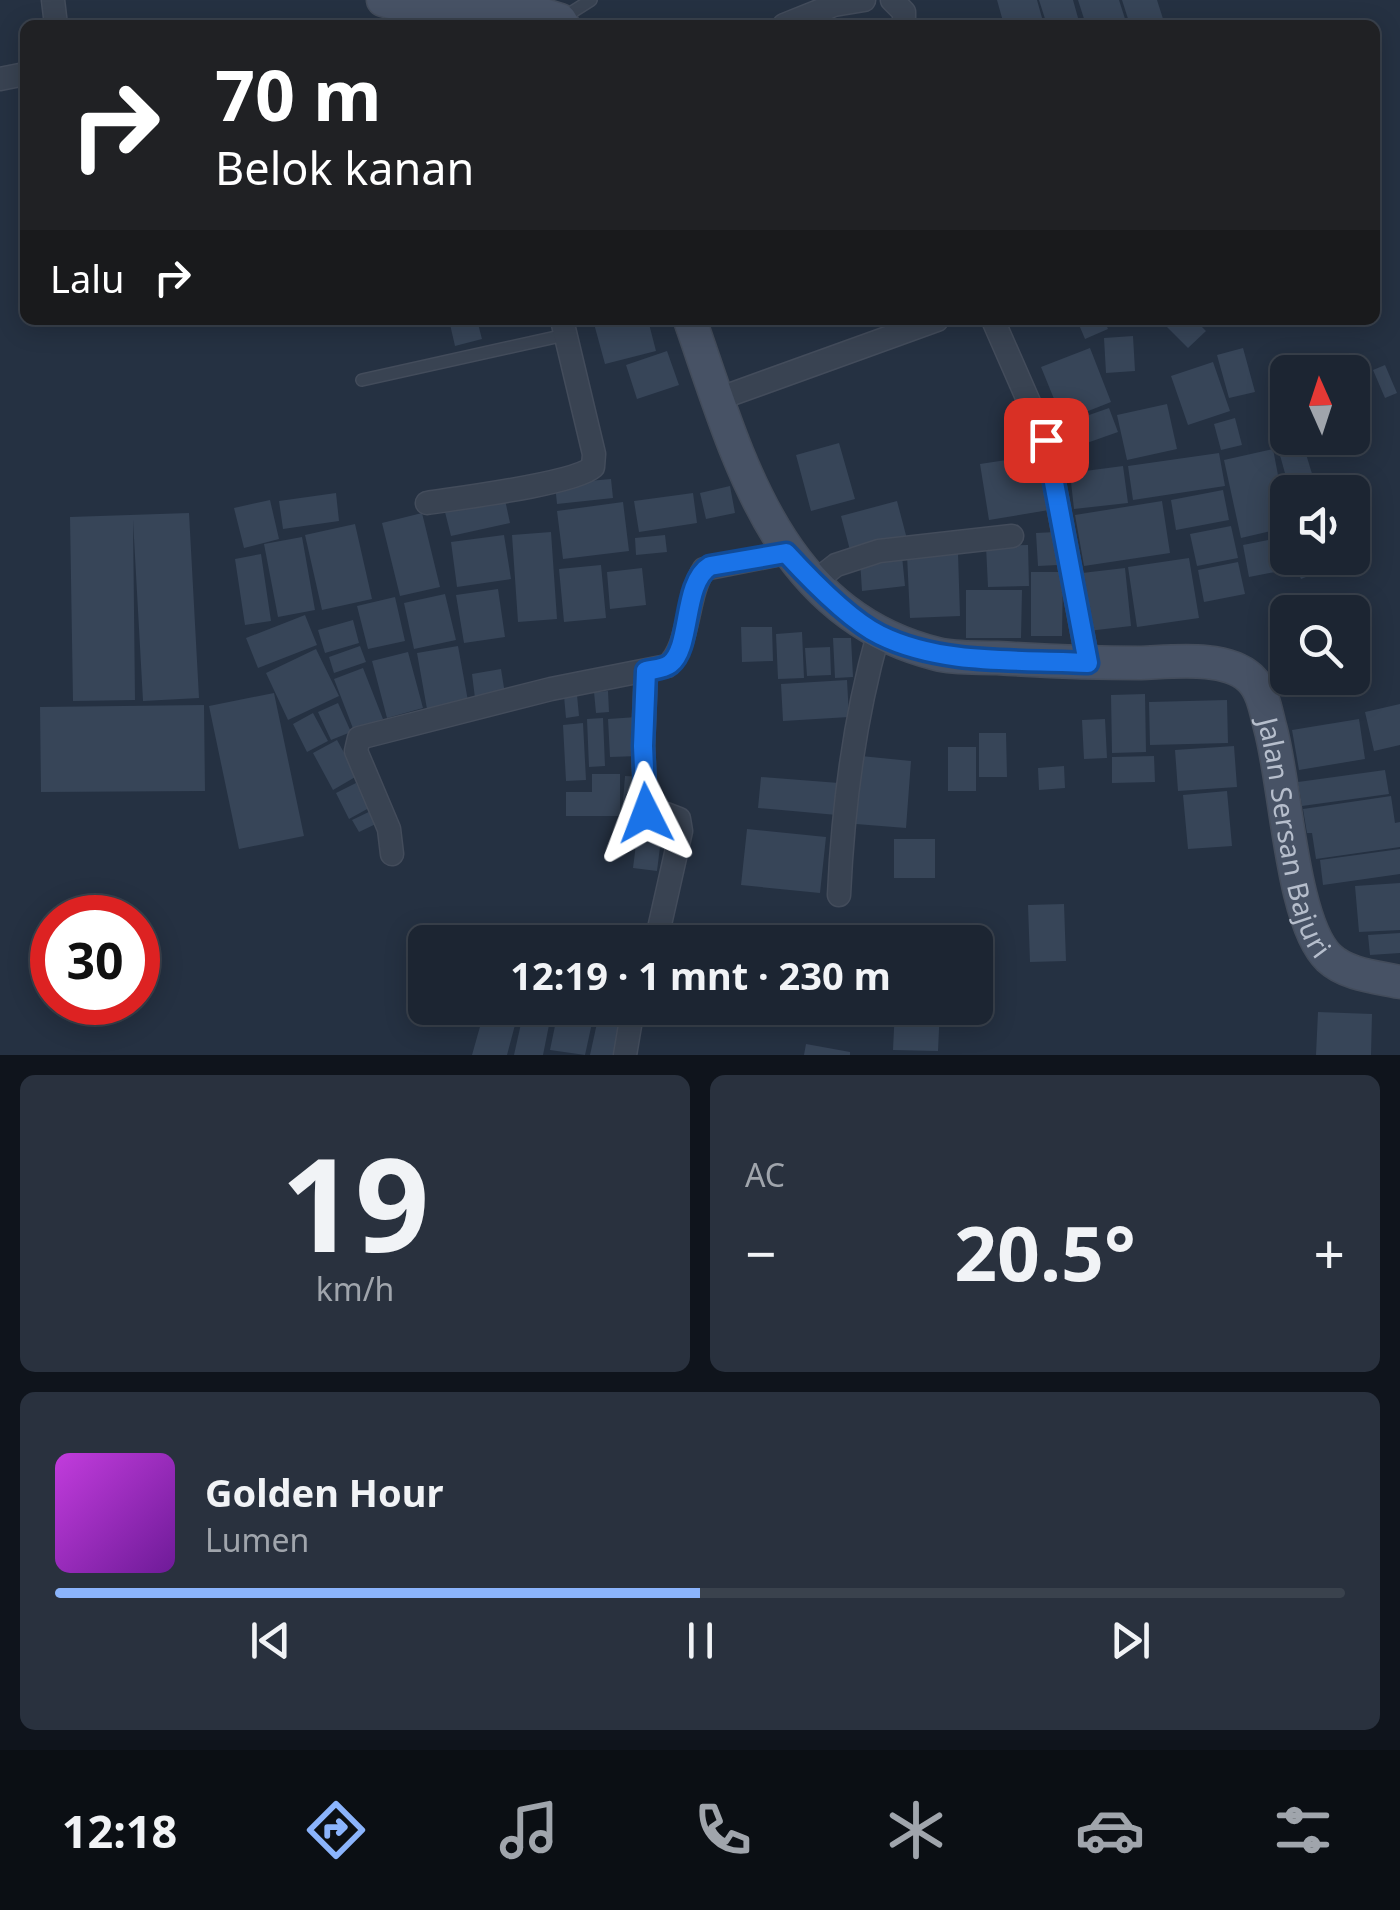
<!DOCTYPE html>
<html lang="id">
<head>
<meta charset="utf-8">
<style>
  :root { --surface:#1c2532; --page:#29313e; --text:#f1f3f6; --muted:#a0a5ac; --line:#3a424d; --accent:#8bb4fc }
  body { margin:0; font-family:"Noto Sans",sans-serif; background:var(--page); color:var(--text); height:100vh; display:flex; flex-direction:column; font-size:38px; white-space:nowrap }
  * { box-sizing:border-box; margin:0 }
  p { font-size:32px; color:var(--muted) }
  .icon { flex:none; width:55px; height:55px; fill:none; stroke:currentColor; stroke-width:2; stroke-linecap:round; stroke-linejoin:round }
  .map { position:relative; height:1055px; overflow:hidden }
  .panel { display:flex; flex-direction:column; gap:20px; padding:20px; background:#0f141c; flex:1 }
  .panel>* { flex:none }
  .banner { position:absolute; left:20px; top:20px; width:1360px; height:305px; border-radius:15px; box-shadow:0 5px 25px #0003,0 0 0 2px var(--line); background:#202124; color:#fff; overflow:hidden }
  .needle { width:65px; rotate:357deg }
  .controls { position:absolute; left:1270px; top:355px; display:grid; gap:20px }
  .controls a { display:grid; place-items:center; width:100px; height:100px; border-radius:15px; background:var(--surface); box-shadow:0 5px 25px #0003,0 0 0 2px var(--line); font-size:50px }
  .speed { position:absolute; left:30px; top:895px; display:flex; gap:20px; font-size:50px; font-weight:700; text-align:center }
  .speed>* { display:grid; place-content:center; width:130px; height:130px; border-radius:50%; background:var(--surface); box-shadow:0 5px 25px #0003,0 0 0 2px var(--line); line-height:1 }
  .speed .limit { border:15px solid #d22; background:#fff; color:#111 }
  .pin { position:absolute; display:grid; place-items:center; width:85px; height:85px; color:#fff; margin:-42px; border-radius:20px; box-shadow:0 5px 15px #0006 }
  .me { position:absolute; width:110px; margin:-55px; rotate:357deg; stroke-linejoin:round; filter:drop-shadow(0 0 8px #0008) }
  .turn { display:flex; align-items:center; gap:35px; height:210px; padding:0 30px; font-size:45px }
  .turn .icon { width:130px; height:130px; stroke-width:2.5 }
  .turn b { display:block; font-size:70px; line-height:85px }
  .then { display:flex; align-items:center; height:95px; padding:0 30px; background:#0003; gap:20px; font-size:38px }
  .big { font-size:75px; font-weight:700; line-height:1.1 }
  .panel .tile { flex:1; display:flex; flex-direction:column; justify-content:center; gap:15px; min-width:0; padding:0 35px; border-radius:15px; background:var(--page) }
  .panel .dial { align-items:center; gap:0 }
  .dial b { font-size:130px; line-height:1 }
  .song { display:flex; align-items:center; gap:30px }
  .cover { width:120px; height:120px; border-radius:15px; background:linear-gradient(135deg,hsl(290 70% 55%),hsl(280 70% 35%)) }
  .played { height:10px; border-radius:5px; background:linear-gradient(90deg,var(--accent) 50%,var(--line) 50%) }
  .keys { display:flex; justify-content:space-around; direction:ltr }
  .heat { display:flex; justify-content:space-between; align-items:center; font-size:55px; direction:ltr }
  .panel .tiles { flex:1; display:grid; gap:20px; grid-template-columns:1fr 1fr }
  .tile:last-child { grid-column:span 2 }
  .trip { position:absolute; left:408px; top:925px; width:585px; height:100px; border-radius:15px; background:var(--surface); box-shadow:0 5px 25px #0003,0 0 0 2px var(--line); font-weight:700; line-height:100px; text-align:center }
  .menu { display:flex; height:160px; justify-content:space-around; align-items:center; background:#0b0f14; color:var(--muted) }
  .menu .icon { width:70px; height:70px }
  .menu .on { color:var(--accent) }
  .menu b { font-size:45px; color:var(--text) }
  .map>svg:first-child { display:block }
  .building { fill:#374558 }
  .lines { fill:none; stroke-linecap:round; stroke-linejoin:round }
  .lane-casing { stroke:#434c5b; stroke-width:14 }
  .street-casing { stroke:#434c5b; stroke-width:25 }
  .secondary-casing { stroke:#434c5b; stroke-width:35 }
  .lane { stroke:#394352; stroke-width:11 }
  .street { stroke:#394352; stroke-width:22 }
  .secondary { stroke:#475265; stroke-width:32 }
  .route-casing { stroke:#114b97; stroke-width:25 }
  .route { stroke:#1a73e8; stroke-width:18 }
  .labels { text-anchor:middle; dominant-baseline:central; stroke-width:10; stroke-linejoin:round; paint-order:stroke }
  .street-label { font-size:28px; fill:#b6becc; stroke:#1e2837 }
</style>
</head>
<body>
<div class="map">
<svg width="1400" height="1055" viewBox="0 0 1400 1055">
  <rect width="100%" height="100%" fill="#253142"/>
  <path class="building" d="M997,0h40l7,25h-40z
    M1039,0h34l7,25h-33z
    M1078,0h41l8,25h-41z
    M1122,0h35l8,25h-35z
    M449,320h28l5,19 -27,7z
    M593,320h55l8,31 -51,13z
    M1077,320h27l4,9 -23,10z
    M1165,320h30l11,11 -18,17 -25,-25z
    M1133,336l2,35 -29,2 -2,-35z
    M1090,348l21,54 -48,19 -22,-54z
    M1243,348l12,44 -26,6 -12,-43z
    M667,351l12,34 -42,14 -11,-34z
    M1213,362l17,49 -42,14 -17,-49z
    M1385,365l12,28 -12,5 -12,-28z
    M1167,404l10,45 -50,11 -10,-45z
    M1109,408l9,24 -34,12 -9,-24z
    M1235,418l7,27 -21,5 -7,-26z
    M1302,441l11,36 -25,7 -10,-36z
    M839,443l16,56 -44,12 -15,-56z
    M1273,449l15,78 -47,11 -17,-78z
    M1219,453l6,33 -92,14 -5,-34z
    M1040,455l9,55 -60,10 -9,-56z
    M1123,466l5,37 -54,6 -4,-36z
    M611,479l2,19 -56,6 -2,-20z
    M730,486l5,27 -29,6 -6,-26z
    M1223,490l6,30 -53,10 -5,-30z
    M336,493l3,28 -56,8 -4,-28z
    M693,493l4,30 -58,9 -5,-31z
    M504,495l6,28 -59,13 -7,-28z
    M270,500l9,39 -35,9 -10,-40z
    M897,501l10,38 -56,15 -10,-38z
    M1162,501l8,52 -86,13 -9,-51z
    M623,502l6,49 -66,8 -6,-48z
    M189,513l10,185 -56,3 -10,-181 2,180 -62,1 -3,-184z
    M422,513l18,74 -40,9 -18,-73z
    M355,524l17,75 -50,11 -17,-75z
    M1231,526l7,32 -41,8 -7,-32z
    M551,532l6,87 -39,3 -6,-87z
    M1056,532l2,33 -20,1 -2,-33z
    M504,535l7,44 -54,8 -6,-45z
    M665,535l2,17 -31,3 -1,-17z
    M302,537l13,73 -37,7 -14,-73z
    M1283,537l7,32 -41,8 -6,-32z
    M1028,545l1,41 -41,1 -2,-41z
    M958,553l2,63 -50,2 -3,-63z
    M261,554l10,67 -26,4 -10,-66z
    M902,556l3,30 -43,5 -2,-31z
    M1189,558l10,60 -62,9 -9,-60z
    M1292,558h29l5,11 -25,10z
    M1238,562l7,32 -41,8 -6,-32z
    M601,565l5,53 -42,4 -5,-53z
    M642,568l4,37 -36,4 -3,-37z
    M1125,568l6,58 -43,5 -6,-58z
    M1031,572h32l-1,64h-31z
    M498,589l7,48 -41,6 -8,-48z
    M966,590h56l-1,48h-55z
    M445,594l11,46 -42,9 -10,-46z
    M395,597l10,44 -37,8 -11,-43z
    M305,615l12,30 -59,23 -12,-30z
    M353,620l6,23 -34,10 -7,-23z
    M741,627h31l1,34 -31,1z
    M802,632l2,46 -26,1 -2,-45z
    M833,638h18l2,39 -18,1z
    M360,646l6,16 -32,11 -5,-16z
    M458,646l10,55 -41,8 -10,-56z
    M830,647l1,28 -24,1 -2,-28z
    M316,649l23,47 -51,24 -22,-47z
    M408,652l15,56 -36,10 -15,-57z
    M363,668l20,51 -29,12 -20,-52z
    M501,669l4,25 -30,4 -3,-24z
    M847,680l2,37 -66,4 -2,-37z
    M608,691l1,21 -13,1 -2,-21z
    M274,693l30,143 -65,13 -30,-143z
    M1145,694l1,58 -34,1 -1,-58z
    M577,695l2,21 -13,2 -2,-22z
    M1227,700l1,43 -78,2 -1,-43z
    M338,703l13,29 -20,8 -13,-28z
    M1400,704v41l-26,6 -9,-39z
    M204,705l1,86 -164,1 -1,-85z
    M313,713l15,28 -21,11 -14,-28z
    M637,717l2,39 -29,1 -2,-38z
    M603,718l2,48 -16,1 -2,-48z
    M1105,719l2,39 -23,1 -2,-39z
    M1359,719l6,40 -66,11 -7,-40z
    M583,723l3,57 -20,1 -3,-56z
    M979,733h27l1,44h-28z
    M337,740l20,36 -24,14 -20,-37z
    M1234,746l3,41 -59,4 -3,-41z
    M948,747h28v44h-28z
    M861,756l50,5 -5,67 -50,-4z
    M1154,756l1,26 -43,1v-26z
    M1064,766l1,22 -26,2 -1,-22z
    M1385,770l4,24 -87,12 -4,-24z
    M592,774h28v42h-54v-24h26z
    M625,776l18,1 -3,38 -18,-1z
    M761,777l78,6 -2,32 -79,-7z
    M356,783l13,25 -20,11 -13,-26z
    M1227,791l5,55 -44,3 -5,-54z
    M1391,796l4,27 5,-1v25l-84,12 -4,-26h-5l-4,-24z
    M377,808l7,12 -25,12 -7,-12z
    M639,820l24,3 -6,48 -24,-3z
    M747,829l79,8 -6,56 -79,-8z
    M894,839h41v39h-41z
    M1400,849v25l-77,11 -3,-25z
    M1400,883v47l-41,2 -4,-46z
    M1064,904l2,57 -36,1 -2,-57z
    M1400,933v20l-30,2 -2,-20z
    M520,1008h35l-3,12 -33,-7z
    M895,1008h45l-2,43 -45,-1z
    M1318,1012l54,2 -1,41h-55z
    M599,1014l26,5 -7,36h-28z
    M483,1016l32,9 -8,30h-35z
    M557,1016l35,7 -7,32 -35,-5z
    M522,1019l27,6 -6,30h-29z
    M806,1044l44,8v3h-46z"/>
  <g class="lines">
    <defs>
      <path id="lane" d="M561,19l30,-19
        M362,380l203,-45"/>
      <path id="street" d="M53,0l3,25
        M892,0l12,12v13
        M784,25l50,-20 30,-5
        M0,79l25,-5
        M993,320l53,121 42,222
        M718,399l219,-79
        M427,503c32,-5 147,-19 166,-36l1,-13 -32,-134
        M813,583l23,-18 43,-14 133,-15
        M646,671l-3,75 3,67 20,1 13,5 2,12 -25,111
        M392,854l-3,-25 -33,-78 3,-13 192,-49 116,-23c23,-19 19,-70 37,-97l82,-16
        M839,895c4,-88 15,-175 39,-260
        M625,1055l8,-47"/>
      <g id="secondary">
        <path d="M383,0l15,4 117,2 45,14 3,5"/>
        <path id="s1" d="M690,320c48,137 86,294 247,334 19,5 41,3 60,4 48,3 96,5 144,5 31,-1 84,-8 109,15 13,12 16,34 20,49 16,56 21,195 59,231 18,17 48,19 71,24"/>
      </g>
    </defs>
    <use href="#lane" class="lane-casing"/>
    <use href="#street" class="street-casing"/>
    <use href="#secondary" class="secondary-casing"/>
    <use href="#lane" class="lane"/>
    <use href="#street" class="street"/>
    <use href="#secondary" class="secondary"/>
  </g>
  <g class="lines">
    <defs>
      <path id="route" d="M646,813l-3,-67 3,-75c8,-2 17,-2 24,-7 22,-17 12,-81 40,-98l76,-13c23,25 63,67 94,82 63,31 140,24 208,28l-42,-223"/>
    </defs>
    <use href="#route" class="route-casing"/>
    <use href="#route" class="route"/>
  </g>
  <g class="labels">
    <g class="street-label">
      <text stroke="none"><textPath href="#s1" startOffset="920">Jalan Sersan Bajuri</textPath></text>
    </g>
  </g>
</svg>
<div class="controls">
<a><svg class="needle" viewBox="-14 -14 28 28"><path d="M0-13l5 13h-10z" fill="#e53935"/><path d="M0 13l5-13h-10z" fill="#a0a5ac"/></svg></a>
<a><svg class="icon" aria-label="sound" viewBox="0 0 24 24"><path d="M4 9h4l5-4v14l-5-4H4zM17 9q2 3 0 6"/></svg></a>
<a><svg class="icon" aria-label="search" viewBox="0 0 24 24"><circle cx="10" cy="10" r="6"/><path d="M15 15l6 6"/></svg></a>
</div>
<div class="speed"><div class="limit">30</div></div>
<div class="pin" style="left:1046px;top:440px;background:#d93025"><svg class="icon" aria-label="arrive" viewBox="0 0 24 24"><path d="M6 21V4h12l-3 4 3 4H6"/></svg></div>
<svg class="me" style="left:646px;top:813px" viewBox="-20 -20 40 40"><path d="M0-17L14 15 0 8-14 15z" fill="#1a73e8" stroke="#fff" stroke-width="4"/></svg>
<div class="trip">12:19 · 1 mnt · 230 m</div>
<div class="banner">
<div class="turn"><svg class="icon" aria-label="right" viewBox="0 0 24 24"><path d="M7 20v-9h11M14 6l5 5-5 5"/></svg><div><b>70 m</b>Belok kanan</div></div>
<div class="then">Lalu<svg class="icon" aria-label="right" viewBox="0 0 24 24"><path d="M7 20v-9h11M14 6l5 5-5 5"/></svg></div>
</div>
</div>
<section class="panel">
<div class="tiles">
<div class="tile dial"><b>19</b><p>km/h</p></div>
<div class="tile"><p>AC</p>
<div class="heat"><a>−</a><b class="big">20.5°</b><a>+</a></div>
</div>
<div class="tile">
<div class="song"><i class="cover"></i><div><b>Golden Hour</b><p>Lumen</p></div></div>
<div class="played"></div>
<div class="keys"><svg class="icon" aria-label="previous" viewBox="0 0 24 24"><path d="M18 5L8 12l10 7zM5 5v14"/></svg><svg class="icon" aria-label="pause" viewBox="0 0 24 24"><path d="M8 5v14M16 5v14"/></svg><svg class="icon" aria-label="next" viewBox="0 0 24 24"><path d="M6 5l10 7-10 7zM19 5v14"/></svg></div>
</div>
</div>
</section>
<nav class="menu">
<b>12:18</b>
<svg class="icon on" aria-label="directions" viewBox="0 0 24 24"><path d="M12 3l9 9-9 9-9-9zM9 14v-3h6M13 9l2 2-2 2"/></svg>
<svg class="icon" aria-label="music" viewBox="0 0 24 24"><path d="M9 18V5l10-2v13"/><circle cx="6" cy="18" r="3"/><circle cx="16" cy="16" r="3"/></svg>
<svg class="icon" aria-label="phone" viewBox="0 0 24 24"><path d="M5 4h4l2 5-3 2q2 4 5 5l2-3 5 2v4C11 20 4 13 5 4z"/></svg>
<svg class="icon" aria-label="climate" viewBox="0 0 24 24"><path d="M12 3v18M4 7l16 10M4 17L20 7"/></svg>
<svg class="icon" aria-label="car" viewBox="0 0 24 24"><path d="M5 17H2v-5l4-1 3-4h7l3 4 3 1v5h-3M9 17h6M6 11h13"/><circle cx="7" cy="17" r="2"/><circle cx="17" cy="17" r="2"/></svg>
<svg class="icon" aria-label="filters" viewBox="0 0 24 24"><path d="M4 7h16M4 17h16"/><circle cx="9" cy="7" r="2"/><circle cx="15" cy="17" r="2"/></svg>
</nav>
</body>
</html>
